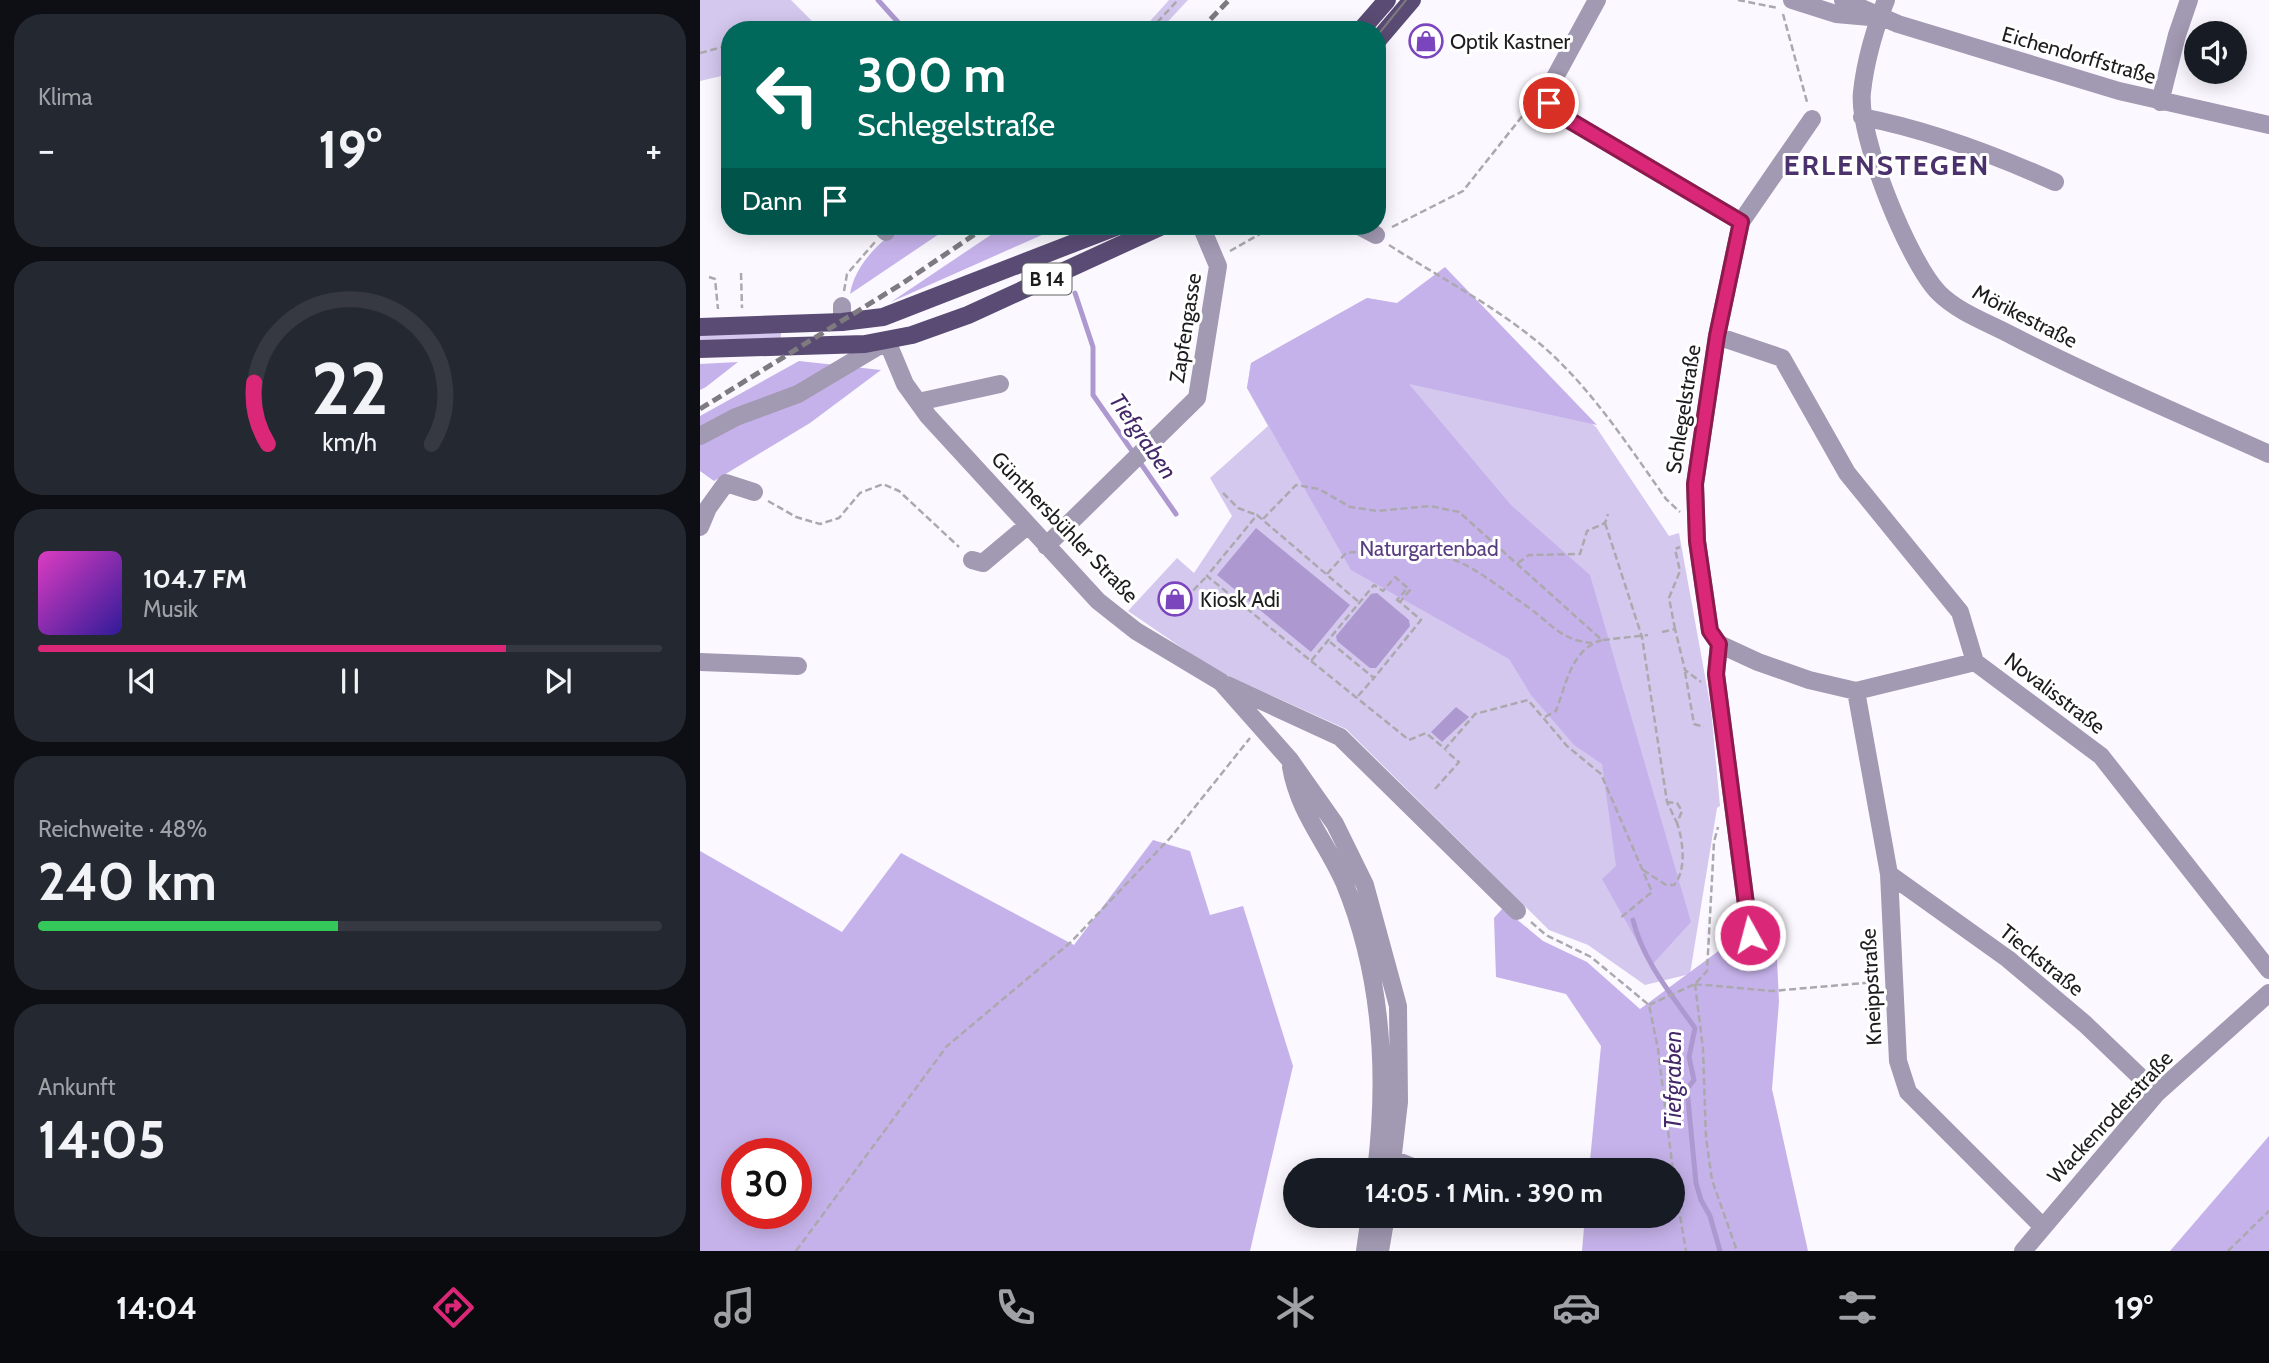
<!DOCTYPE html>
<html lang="de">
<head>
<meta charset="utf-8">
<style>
  :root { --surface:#171b24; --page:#242831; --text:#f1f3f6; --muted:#9ea1a6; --line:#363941; --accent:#db2777 }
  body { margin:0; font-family:Cabin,sans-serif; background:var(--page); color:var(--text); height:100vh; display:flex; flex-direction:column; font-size:26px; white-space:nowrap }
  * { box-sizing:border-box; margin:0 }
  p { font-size:23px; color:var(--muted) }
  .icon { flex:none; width:38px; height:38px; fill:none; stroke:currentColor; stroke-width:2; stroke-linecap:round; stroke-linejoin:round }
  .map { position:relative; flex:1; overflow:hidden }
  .side { display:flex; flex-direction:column; gap:14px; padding:14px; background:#0d0f14; width:700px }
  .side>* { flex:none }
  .hud { position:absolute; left:21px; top:21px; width:665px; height:214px; border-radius:28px; box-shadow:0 4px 18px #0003; background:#00695c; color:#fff; overflow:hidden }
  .tools { position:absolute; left:1484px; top:21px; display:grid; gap:14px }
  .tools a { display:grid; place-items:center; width:63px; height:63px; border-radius:50%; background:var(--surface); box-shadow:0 4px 18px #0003; font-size:35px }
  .speed { position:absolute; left:21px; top:1138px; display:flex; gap:14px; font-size:35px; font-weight:700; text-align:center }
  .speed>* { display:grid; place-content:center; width:91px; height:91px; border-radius:50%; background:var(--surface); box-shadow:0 4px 18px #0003; line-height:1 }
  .speed .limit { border:10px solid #d22; background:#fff; color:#111 }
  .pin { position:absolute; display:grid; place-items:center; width:60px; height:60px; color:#fff; margin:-30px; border:4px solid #fff; border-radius:50%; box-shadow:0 2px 7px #0007 }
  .me { position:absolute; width:77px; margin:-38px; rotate:353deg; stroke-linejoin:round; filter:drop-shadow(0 0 5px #0008) }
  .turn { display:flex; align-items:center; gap:24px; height:147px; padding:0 21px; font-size:32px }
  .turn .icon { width:91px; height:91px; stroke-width:2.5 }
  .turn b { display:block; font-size:49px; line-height:60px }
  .then { display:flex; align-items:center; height:66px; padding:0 21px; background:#0003; gap:14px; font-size:26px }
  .big { font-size:52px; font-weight:800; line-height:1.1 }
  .side .tile { flex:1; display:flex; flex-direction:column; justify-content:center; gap:10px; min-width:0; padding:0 24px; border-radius:28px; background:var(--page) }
  .side .dial { align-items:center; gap:0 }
  .dial svg { height:182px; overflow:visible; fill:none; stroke:var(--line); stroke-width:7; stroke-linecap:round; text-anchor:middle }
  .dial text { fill:var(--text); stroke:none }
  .song { display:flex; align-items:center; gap:21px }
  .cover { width:84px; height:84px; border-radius:10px; background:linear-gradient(135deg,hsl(310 70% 55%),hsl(250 70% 35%)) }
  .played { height:7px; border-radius:4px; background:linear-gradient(90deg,var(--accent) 75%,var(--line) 75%) }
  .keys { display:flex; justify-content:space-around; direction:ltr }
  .heat { display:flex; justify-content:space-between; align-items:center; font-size:38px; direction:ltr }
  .charge { height:10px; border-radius:5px; background:linear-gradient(90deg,#34c759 48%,var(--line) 0) }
  .trip { position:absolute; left:583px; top:1158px; width:402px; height:70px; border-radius:35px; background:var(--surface); box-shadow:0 4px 18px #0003; font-weight:800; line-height:70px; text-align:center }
  .dock { display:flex; height:112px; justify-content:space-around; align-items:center; background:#090b0e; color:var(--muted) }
  .dock .icon { width:49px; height:49px }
  .dock .active { color:var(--accent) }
  .dock b { font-size:32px; color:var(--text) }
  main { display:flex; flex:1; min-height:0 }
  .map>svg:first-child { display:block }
  .green { fill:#d5c8ef }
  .forest { fill:#c6b2ea; fill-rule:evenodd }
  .water { fill:#ad99d0 }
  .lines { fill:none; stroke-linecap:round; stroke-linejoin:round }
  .stream { stroke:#ad99d0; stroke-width:5 }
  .path { stroke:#aba9ae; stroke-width:2.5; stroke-dasharray:7 3.5; stroke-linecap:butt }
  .minor { stroke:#a299b2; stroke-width:18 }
  .major { stroke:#5a4b74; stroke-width:18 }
  .tram { stroke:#7d7b7f; stroke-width:2 }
  .rail { stroke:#7d7b7f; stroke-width:5; stroke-dasharray:10 5; stroke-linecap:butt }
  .route-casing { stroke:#8e194d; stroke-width:18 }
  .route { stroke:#db2777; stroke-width:12 }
  .labels { text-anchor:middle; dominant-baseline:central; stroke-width:6; stroke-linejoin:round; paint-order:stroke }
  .shield { fill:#fff; stroke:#616062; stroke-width:2 }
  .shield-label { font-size:19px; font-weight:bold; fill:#1d1c1e }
  .poi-label { font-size:21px; fill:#1d1c1e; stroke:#fff; text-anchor:start }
  .street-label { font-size:21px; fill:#1d1c1e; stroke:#fff }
  .park-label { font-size:21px; fill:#593d81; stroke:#fff }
  .water-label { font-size:23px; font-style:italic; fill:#442869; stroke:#fff }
  .district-label { font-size:28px; font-weight:bold; letter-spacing:2px; fill:#4b326d; stroke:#fff }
</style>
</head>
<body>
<main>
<section class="side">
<div class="tile"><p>Klima</p>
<div class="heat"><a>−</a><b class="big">19°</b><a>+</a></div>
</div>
<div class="tile dial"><svg viewBox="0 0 100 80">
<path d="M14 69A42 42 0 1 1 86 69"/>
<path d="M14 69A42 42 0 0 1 8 42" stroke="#db2777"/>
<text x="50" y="56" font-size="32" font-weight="700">22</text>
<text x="50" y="72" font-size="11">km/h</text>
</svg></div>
<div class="tile">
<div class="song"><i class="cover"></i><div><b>104.7 FM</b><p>Musik</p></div></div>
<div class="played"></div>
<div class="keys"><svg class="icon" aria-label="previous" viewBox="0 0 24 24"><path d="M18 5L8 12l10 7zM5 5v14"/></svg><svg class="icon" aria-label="pause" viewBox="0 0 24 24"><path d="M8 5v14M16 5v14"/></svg><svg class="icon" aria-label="next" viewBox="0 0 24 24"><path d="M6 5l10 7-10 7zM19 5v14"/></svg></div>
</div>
<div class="tile"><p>Reichweite · 48%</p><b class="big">240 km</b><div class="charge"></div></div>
<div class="tile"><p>Ankunft</p><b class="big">14:05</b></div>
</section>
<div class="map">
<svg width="1569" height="1251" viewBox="0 0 1569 1251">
  <rect width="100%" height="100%" fill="#fbf9ff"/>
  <path class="green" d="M0,0h91l30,30h-91v44l-30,7z
    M469,0h19l-28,30h-18z
    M727,289l169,138 73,109 10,-3 32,176 9,97 -3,2 -27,166 -45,11 -57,-40 -39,-15 -203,-201 -133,-60 -85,-58 49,-53 17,15 38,-57 -22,-38 58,-52 -21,-38 4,-25 116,-65 30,6z
    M81,328v10l-81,4v-10z"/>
  <path class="forest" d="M202,226h49l-101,68c5,-29 28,-51 52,-68z
    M304,226h58l-171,76z
    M745,267l152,158 -188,-41 102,121 79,70 101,347 -40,44 -49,-87 14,-13 -14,-102 -28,-19 -43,-50 -22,-36 -158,-89 -104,-182 4,-25 116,-65 30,5z
    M99,361l82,9 -71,53 -96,58 -14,-10v-55z
    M38,362l-32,25 -6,3v-26z
    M453,840l37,11 20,64 33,-9 50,160 -43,185h-550v-400l142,81 59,-79 173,92zM96,1153v60h-59v-60z
    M803,908l40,33 44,21 53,47 92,-68 44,-3 3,64 -7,87 36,162h-226l3,-35h88v-45h-84l12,-125 -35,-52 -70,-17 -2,-59z
    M1569,1136v115h-99z"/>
  <path class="water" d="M556,528l94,77 -39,47 -94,-77z
    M677,593l32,27 1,6 -34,42h-6l-33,-27 -1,-5 35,-42z
    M756,707l13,10 -27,25 -11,-10z"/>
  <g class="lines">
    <path class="stream" d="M178,0l27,30
      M375,293l18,54v48l83,119
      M933,920c10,41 38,74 62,108l-6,29 5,23 -7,9 9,94 5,17 9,16 10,35"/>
    <path class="path" d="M1038,0l40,8
      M1083,14l24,88
      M450,30l28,-30
      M0,53l30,-8
      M692,227l71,-36 68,-86
      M689,245c53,34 110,63 157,104 47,42 84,99 120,150l14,13
      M530,251l44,-25
      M41,273l1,35
      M9,277l6,2 3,30
      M144,291l3,-17 28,-32
      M523,493l15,15 19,7
      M68,501l28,16 24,7 19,-6 21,-25 23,-9 16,7 60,56
      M563,519l33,-34 23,4 31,18 27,4 53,-5 29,6 143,128 46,-5
      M905,523l37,114 25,165 10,21
      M818,563l11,-8 51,-1 7,-23 18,-8 3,-9
      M627,574l19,-21c32,-4 77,-5 108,7 23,8 53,33 74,47 24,17 32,33 64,36
      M486,598l21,-22
      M700,602l-3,-2 8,-9 -4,-3
      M975,629l-6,-31 11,-27 -5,-22 5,-2
      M962,632l13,-3 10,41 16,12
      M630,642l44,36 47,-58 -21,-18 10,-12 -15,-13 -12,14 -9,-6 -63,76 -104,-85 50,-61 103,88
      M611,661l98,79 17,-7 19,16 30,-35 53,-14 39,46 34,28 51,118 -33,27
      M985,672l9,52 10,3
      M658,696l16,-18
      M845,717l11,-6c10,-26 15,-62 46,-71
      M735,789l24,-27 -13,-11
      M943,870l23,15h8c13,-15 9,-45 3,-62l5,-12 -5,-8 -10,-1
      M831,922l15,13 45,22 58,48 9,44 15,122
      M995,984l8,65 3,89 6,42 25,71
      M995,984l77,7 104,-9
      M949,1005l46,-21 12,-13 7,-129 4,-15
      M973,1175l13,76
      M96,1251l151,-205 124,-104 100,-105 79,-99
      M1528,1251l41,-40"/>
    <path class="minor" d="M897,0l-50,92 2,11 8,10 184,109 -24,114 -22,148 2,57 13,90 9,13 39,18 51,18 47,11 119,-29
      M1092,0l44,14 34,3
      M1143,0l55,24 221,67 150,34
      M1186,0c-11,27 -21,63 -24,92 -5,43 47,171 77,201 20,20 50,30 74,43 83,43 170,79 256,118
      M1460,102l17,-67 12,-35
      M1162,117c67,13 131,37 193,65
      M1041,222l71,-103
      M180,226l6,6
      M659,226l17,9
      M142,322v-16
      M1017,336l65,22 65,115 113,139 15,50 126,94 168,214
      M218,402l82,-18
      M0,436l36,-19 62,-23 89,-53 18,43 23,32 170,185 38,30 85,51 69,78 45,64 30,61 33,121 1,96 -8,69
      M0,527l8,-19 18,-25 28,9
      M346,546l151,-148 21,-132 -17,-40
      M272,560l11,3 45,-38
      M1019,644l-3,30 34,261
      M0,662l98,4
      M527,685l113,52 177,174
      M1156,691l33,183 9,187 10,31 134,134
      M591,767c8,46 35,74 53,115 38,92 44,191 32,289
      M1189,874l119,85 77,65 72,69
      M693,1159l30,12
      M665,1251l5,-35
      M680,1251l6,-35
      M1323,1251l134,-158 112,-100"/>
    <path class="major" d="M661,30l26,-30
      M677,41l35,-41
      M0,327l142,-5 41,-5 235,-91
      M0,349l165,-5 47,-9 56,-20 194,-89"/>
    <path class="tram" d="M677,36l29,-36"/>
    <path class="rail" d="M500,30l29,-30
      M0,409l203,-126 84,-57"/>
  </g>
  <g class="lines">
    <defs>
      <path id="route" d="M849,103l8,10 184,109 -24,114 -22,148 2,57 13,90 9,13 -3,30 34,261"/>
    </defs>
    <use href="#route" class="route-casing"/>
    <use href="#route" class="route"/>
  </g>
  <defs>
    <symbol id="shop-ring" viewBox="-11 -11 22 22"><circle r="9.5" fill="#fff" stroke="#7b46bd" stroke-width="1.5"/><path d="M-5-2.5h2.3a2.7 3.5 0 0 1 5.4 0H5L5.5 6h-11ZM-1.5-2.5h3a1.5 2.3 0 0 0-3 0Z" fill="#7b46bd"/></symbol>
  </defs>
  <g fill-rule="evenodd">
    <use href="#shop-ring" x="707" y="22" width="38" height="38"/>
    <use href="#shop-ring" x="456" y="580" width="38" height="38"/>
  </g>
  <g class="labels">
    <rect class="shield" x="322.5" y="263.5" width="49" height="31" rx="5"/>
    <g class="shield-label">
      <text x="347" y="279">B 14</text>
    </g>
    <g class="poi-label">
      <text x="750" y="41">Optik Kastner</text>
      <text x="500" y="599">Kiosk Adi</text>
    </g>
    <g class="street-label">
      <text transform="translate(1379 55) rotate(16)">Eichendorffstraße</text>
      <text transform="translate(1325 316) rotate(27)">Mörikestraße</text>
      <text transform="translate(485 328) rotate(-81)">Zapfengasse</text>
      <text transform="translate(983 409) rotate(-81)">Schlegelstraße</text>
      <text transform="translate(365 527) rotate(46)">Günthersbühler Straße</text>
      <text transform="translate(1355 693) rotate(37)">Novalisstraße</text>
      <text transform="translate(1342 960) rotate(39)">Tieckstraße</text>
      <text transform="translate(1171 987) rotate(-93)">Kneippstraße</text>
      <text transform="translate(1410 1117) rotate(-47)">Wackenroderstraße</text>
    </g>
    <g class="park-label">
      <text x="729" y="548">Naturgartenbad</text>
    </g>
    <g class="water-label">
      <text transform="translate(443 436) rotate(55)">Tiefgraben</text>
      <text transform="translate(973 1080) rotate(-90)">Tiefgraben</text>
    </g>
    <g class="district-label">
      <text x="1187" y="165">ERLENSTEGEN</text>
    </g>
  </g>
</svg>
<div class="tools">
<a><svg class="icon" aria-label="sound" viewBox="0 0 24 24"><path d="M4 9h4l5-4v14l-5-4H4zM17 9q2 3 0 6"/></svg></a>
</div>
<div class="speed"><div class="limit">30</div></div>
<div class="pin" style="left:849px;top:103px;background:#d93025"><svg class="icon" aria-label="arrive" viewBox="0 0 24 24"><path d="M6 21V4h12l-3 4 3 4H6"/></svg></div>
<svg class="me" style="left:1050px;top:935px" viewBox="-20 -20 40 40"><circle r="17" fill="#db2777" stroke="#fff" stroke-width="3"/><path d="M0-11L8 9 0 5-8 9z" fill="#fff"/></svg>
<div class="trip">14:05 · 1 Min. · 390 m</div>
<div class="hud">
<div class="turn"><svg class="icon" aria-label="left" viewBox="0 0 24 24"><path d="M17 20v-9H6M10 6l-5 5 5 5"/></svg><div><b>300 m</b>Schlegelstraße</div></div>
<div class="then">Dann<svg class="icon" aria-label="arrive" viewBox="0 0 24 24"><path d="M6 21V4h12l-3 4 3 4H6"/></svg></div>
</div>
</div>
</main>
<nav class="dock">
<b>14:04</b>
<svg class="icon active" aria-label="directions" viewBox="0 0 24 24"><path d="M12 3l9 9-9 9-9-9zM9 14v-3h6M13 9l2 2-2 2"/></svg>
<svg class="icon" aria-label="music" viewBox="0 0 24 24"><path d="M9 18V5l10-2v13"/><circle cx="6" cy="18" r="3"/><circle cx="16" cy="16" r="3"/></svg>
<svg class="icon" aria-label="phone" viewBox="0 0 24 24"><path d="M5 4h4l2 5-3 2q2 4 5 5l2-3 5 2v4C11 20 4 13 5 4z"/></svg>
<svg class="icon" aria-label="climate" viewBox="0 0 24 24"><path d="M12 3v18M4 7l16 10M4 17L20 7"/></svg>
<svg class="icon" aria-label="car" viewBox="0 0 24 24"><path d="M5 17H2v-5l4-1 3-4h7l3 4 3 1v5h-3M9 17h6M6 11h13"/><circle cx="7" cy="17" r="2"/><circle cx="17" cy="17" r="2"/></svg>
<svg class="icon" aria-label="filters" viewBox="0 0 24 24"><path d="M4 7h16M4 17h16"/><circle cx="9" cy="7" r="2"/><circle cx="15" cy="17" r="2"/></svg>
<b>19°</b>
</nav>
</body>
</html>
